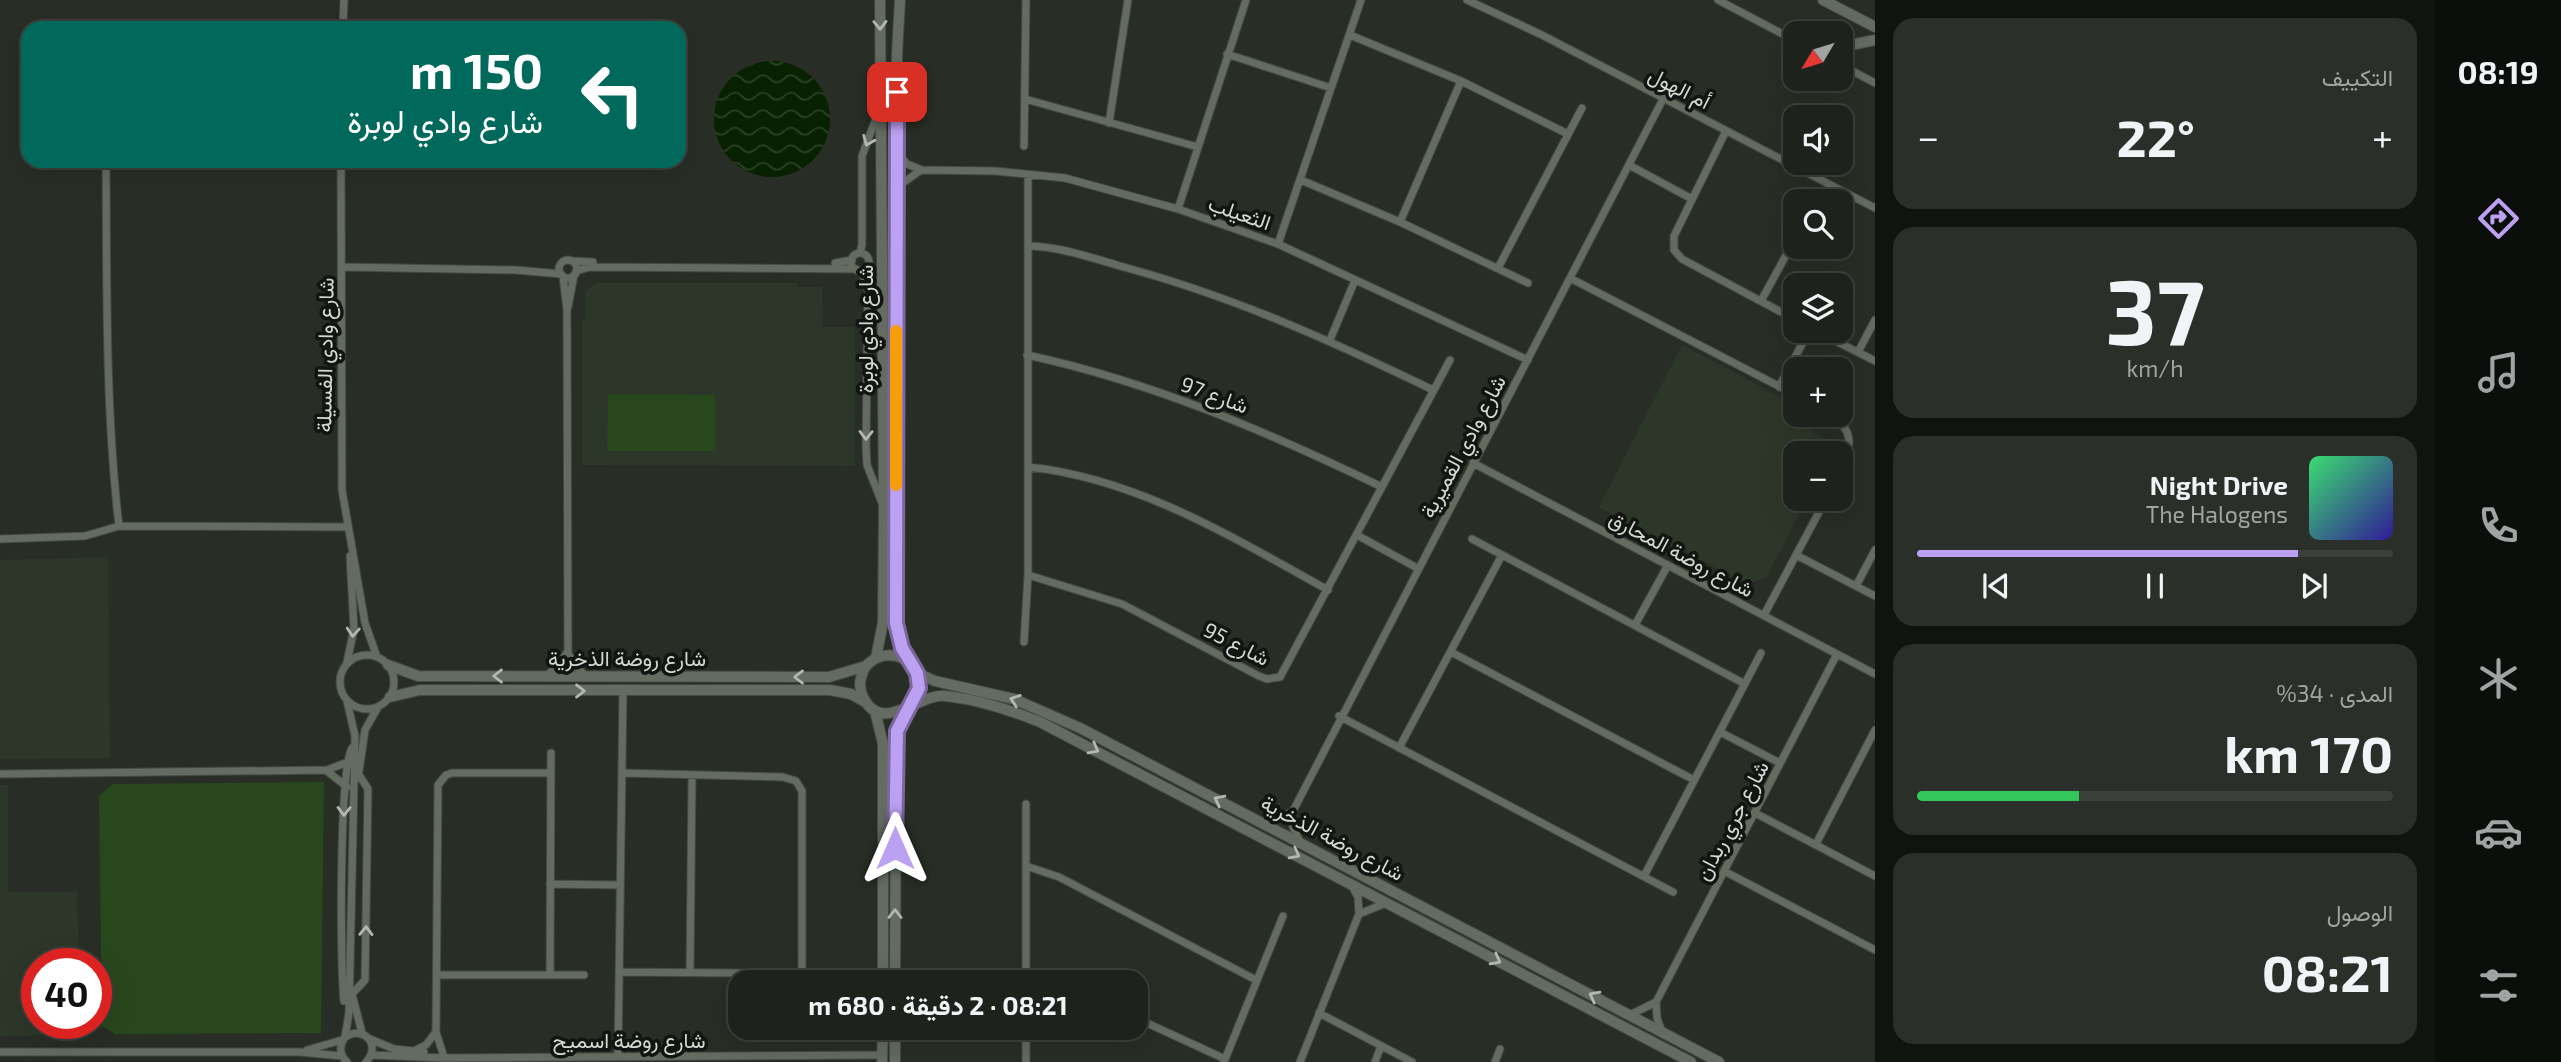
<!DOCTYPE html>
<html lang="ar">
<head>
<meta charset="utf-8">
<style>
  :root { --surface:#1e221c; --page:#2b2f29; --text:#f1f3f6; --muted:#a1a4a3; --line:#3c3f3b; --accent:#bca0f2 }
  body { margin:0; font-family:"Exo 2",Vazirmatn,sans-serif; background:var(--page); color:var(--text); direction:rtl; height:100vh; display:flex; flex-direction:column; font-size:26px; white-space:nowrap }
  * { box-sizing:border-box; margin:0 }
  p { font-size:23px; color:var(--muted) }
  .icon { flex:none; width:38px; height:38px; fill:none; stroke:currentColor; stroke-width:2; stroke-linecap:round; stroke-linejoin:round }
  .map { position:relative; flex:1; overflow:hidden; direction:ltr }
  .details { display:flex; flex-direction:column; gap:18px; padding:18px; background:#10130f; width:560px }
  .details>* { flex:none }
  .banner { position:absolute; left:21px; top:21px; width:665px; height:147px; border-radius:21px; box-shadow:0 7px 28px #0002,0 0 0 2px var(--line); direction:rtl; background:#00695c; color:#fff; overflow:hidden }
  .needle { width:46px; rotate:232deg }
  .tools { position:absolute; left:1783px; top:21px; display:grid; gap:14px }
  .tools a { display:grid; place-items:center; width:70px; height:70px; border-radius:14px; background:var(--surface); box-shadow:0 7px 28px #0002,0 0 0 2px var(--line); font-size:35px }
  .speed { position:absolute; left:21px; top:948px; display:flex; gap:14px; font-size:35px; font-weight:700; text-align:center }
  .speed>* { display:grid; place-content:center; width:91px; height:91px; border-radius:50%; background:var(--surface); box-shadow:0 7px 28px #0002,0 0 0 2px var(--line); line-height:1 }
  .speed .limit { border:10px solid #d22; background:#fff; color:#111 }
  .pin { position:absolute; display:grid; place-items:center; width:60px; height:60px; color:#fff; margin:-30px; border-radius:14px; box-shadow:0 4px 10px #0006 }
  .me { position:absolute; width:77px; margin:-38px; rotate:0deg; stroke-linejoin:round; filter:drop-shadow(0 0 5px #0008) }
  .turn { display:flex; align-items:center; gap:24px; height:147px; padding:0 28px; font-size:32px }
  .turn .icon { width:91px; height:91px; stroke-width:2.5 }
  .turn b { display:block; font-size:49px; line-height:60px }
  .big { font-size:52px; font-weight:700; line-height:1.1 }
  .details .widget { flex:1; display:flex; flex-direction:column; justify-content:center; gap:10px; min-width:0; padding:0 24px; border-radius:21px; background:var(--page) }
  .details .dial { align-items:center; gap:0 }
  .dial b { font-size:91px; line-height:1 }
  .song { display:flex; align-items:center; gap:21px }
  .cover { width:84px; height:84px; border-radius:10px; background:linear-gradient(135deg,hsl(140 70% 55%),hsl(250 70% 35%)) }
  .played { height:7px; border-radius:4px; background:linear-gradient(90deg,var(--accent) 80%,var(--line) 80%) }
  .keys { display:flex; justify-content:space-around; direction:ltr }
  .heat { display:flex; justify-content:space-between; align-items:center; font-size:38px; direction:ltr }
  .charge { height:10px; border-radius:5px; background:linear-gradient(90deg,#34c759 34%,var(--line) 0) }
  .trip { position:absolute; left:728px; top:970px; width:420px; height:70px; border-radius:21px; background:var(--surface); box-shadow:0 7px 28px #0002,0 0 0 2px var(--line); font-weight:700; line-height:70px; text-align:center; direction:rtl }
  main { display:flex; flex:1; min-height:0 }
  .tabs { display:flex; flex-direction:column; width:126px; justify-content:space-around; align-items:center; background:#0c0e0b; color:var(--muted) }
  .tabs .icon { width:49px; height:49px }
  .tabs .on { color:var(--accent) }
  .tabs b { font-size:32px; color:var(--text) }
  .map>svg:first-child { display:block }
  .built { fill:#2d3729 }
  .pitch { fill:#29471d }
  .water { fill:url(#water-waves) }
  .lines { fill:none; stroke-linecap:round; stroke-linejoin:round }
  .street-casing { stroke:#444941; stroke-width:9 }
  .secondary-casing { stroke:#444941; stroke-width:12 }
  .street { stroke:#646b61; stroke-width:7 }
  .secondary { stroke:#646b61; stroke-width:10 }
  .oneway { stroke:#b3b8b1 }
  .route-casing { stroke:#7a689d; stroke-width:18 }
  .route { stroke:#bca0f2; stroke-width:12 }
  .slow { stroke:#f59e0b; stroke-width:12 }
  .labels { text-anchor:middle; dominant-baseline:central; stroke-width:7; stroke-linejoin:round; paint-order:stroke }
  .street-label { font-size:21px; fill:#d5d9d3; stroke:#121511 }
</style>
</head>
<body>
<main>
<nav class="tabs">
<b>08:19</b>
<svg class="icon on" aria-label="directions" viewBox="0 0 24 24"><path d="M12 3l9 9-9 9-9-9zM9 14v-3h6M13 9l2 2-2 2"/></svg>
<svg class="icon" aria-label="music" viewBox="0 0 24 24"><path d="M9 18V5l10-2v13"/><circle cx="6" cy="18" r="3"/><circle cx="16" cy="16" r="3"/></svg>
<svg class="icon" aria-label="phone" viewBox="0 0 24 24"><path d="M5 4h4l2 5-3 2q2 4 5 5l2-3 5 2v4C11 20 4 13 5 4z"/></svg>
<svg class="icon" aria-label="climate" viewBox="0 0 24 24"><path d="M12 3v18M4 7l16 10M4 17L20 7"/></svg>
<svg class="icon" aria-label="car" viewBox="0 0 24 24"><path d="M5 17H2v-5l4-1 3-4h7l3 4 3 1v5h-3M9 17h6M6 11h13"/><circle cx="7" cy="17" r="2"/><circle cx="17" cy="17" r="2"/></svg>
<svg class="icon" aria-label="filters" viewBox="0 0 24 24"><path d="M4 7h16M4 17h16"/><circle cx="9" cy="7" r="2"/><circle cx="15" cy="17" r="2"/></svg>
</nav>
<section class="details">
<div class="widget"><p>التكييف</p>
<div class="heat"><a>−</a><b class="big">22°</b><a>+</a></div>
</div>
<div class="widget dial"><b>37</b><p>km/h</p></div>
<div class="widget">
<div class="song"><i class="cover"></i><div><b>Night Drive</b><p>The Halogens</p></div></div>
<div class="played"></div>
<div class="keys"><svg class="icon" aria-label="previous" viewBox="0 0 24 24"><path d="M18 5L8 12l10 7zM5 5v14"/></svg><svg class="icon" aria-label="pause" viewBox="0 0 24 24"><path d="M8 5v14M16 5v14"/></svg><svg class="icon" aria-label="next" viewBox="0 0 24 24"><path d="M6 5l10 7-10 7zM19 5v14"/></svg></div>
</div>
<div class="widget"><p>المدى · 34%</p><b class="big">170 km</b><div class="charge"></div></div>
<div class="widget"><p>الوصول</p><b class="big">08:21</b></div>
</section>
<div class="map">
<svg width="1875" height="1062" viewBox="0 0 1875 1062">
  <defs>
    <pattern id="water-waves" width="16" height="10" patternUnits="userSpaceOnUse" patternTransform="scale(1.75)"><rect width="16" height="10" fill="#082100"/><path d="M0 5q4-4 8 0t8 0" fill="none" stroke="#2b4124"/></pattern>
  </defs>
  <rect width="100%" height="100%" fill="#282e25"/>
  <path class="built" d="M595,283h202v4h25l1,40h32v139l-273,-1v-145h3v-27z
    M1682,345l113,60 1,10 20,1 -7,14 27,15 -5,8h-35v46h11l-41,79 -19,6 -148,-77z
    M108,557l2,201 -110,1v-199z
    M0,785h8v107h69l2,72h-42v60h43l-18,11 -62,1z"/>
  <path class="pitch" d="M608,394l107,1v56h-108z
    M324,782l-3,251 -206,1 -13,-8 -3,-230 14,-12z"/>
  <path class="water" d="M714 119a58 58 0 1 1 116 0a58 58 0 1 1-116 0Z"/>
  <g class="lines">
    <defs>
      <path id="street" d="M1467,0l73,34 335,174
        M1718,0l78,41
        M343,28l1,-28
        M1350,35l111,46 107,53
        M1227,54l104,34
        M1841,65l34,18
        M1025,99l173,48
        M1109,123l19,-123
        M1726,131l-52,105v14l8,9 114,61
        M1024,146l2,-146
        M898,154l9,10 15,6 73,1 70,7 113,31 100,35 250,116
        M106,161c1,121 -1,245 13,365
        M341,161l1,329 23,133 12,34
        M1629,165l63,34
        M1301,180l99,42 128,61
        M897,187l24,-17
        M1178,209l68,-209
        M1400,222l61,-141
        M1278,244l83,-244
        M1029,246c34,1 66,13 98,22 107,29 207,74 306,122
        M860,253l2,-9v-88l16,-43
        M851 262a9 9 0 1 1 18 0a9 9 0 1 1-18 0Z
        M559 269a9 9 0 1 1 18 0a9 9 0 1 1-18 0Z
        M572,261l21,1
        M835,263l17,-3
        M342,267l174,3 45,4
        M1498,268l84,-160
        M576,271l14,-4 266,2
        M862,271l6,16 -2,160 1,18 15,38
        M563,276l4,34 1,343 6,12 11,10
        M1570,278l226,117
        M1761,301l35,-64
        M568,307l6,-32
        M1816,331l59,30
        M1330,340l25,-60
        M1858,352l17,-32
        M1027,355c125,27 241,77 355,132
        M1779,387l30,-56
        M1832,415c22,16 20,31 9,54
        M1473,463l402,211
        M1028,467c109,11 206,71 300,123
        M1357,535l60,33
        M0,539l85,-3 34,-10 227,1
        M1472,539l273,145
        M1796,555l79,41
        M1028,575l94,29 137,72 8,3 13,-2 170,-317
        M1856,586l19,-36
        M1764,615l62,-116
        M1635,625l33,-60
        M1024,642l4,-67v-400
        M1451,652l243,128
        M340 682a27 27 0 1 1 54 0a27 27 0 1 1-54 0Z
        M347,662l7,-33 -4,-73
        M546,676l11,-9 11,-16
        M1339,716l334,176
        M1720,732l60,31
        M1399,748l103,-193
        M327,771l20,16
        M622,773l161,4 13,4 6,10v183
        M0,774l327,-4 21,-8
        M358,778l7,-48 13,-23
        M1026,804v178
        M1755,813l120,63
        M1264,823l16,-4 13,-8
        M1300,842l-7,-15v-16l370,-712
        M1816,844l59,-114
        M1026,866l33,11 197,103
        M1724,871l151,79
        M1644,876l117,-223
        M550,884l70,1
        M1359,914l27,-11
        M620,972l222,2
        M690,972l2,-196
        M437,975h147
        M550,975l1,-222
        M1026,976l30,6
        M351,990l11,43
        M352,994l13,-14 3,-191 -9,-14
        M344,1001c-4,-35 -5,-231 8,-253
        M1656,1002l1,16 5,14
        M1319,1013l93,49
        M1630,1015l26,-13 181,-348
        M1136,1018l89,41
        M1026,1027v35
        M345,1037l4,-24 6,-277 -8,-35
        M370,1039l24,10 30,3
        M307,1050l35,-10
        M416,1050l10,-5 9,-12
        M0,1052h299l43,4
        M443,1054l-7,-22 2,-247 8,-10 6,-2h99
        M372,1055l71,3 439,-3
        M618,1056l5,-365
        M347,1062c-8,-7 -8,-17 -2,-25 19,-12 37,8 21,25
        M1224,1062l59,-146
        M1300,1062l59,-148 -1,-17 -6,-11
        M1375,1062l6,-16
        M1495,1062l5,-13"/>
      <path id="secondary" d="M900,0l-3,54 -1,538 3,45 9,24
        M1823,0l52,27
        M1841,47l34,-7
        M876,658l7,-36 1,-112 -4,-510
        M388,665l30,11 411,1 37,-11
        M917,673l18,8 79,18 66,29 639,334
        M390,697l30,-7h410l21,4 14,8
        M914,702l5,-21c-6,-27 -35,-34 -53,-15 -6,10 -8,21 -3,31 19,39 55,-4 82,-1 33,3 65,14 95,26l651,340
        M875,711l8,33v238
        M895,982l1,-240 9,-32
        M882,1062l1,-35
        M895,1062v-35"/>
    </defs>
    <use href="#street" class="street-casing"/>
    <use href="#secondary" class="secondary-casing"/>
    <use href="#street" class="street"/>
    <use href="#secondary" class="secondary"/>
  </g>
  <defs><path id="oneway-chevron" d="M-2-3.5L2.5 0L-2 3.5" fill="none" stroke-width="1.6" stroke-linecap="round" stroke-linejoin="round" transform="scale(1.75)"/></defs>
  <g class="oneway">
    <use href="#oneway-chevron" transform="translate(880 25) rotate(89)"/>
    <use href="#oneway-chevron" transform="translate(868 141) rotate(113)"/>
    <use href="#oneway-chevron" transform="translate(866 435) rotate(91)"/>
    <use href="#oneway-chevron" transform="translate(353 632) rotate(94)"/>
    <use href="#oneway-chevron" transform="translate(498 676) rotate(-180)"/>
    <use href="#oneway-chevron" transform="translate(799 677) rotate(-180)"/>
    <use href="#oneway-chevron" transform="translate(580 691)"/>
    <use href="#oneway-chevron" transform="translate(1015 700) rotate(-161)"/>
    <use href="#oneway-chevron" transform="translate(1094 749) rotate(28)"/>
    <use href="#oneway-chevron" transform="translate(1219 800) rotate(-153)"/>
    <use href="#oneway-chevron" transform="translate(344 811) rotate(91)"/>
    <use href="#oneway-chevron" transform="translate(1295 854) rotate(28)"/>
    <use href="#oneway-chevron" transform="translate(895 914) rotate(-90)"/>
    <use href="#oneway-chevron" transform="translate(366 931) rotate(-89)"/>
    <use href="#oneway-chevron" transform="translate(1496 960) rotate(28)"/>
    <use href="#oneway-chevron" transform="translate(1594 996) rotate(-152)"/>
  </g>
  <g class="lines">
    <defs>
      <path id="route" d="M895,848l2,-117 22,-43 -2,-15 -15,-25 -6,-25 1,-531"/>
    </defs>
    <use href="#route" class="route-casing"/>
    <use href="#route" class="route"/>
    <path class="slow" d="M896,331v154"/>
  </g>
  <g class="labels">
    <g class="street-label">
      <text transform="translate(1680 87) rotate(27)">أم الهول</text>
      <text transform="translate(1240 212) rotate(19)">الثعيلب</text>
      <text transform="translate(864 329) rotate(-90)">شارع وادي لوبرة</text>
      <text transform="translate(324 355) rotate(-89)">شارع وادي الفسيلة</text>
      <text transform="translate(1215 394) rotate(20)">شارع 97</text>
      <text transform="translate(1462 446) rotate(-62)">شارع وادي القميرية</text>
      <text transform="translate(1682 553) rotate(28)">شارع روضة المحارق</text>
      <text transform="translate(1237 643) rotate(27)">شارع 95</text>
      <text x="627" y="657">شارع روضة الذخرية</text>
      <text transform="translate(1731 820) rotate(-62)">شارع جري ربدان</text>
      <text transform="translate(1333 837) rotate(28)">شارع روضة الذخرية</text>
      <text x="629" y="1039">شارع روضة اسميح</text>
    </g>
  </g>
</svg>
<div class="tools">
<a><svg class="needle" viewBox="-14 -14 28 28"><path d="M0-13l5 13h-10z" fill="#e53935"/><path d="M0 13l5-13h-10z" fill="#a1a4a3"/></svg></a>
<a><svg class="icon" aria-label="sound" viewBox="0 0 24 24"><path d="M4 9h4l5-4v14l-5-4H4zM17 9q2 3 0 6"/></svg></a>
<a><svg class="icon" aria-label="search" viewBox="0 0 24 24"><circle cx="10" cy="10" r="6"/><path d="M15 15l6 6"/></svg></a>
<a><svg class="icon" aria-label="layers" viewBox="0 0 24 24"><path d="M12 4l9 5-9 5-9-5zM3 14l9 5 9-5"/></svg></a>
<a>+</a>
<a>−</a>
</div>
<div class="speed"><div class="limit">40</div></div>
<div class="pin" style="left:897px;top:92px;background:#d93025"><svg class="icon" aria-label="arrive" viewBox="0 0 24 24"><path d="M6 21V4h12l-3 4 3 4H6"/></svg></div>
<svg class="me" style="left:895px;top:848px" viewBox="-20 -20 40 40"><path d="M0-17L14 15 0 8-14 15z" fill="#bca0f2" stroke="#fff" stroke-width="4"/></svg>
<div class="trip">08:21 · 2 دقيقة · 680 m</div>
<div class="banner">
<div class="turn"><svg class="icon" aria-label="left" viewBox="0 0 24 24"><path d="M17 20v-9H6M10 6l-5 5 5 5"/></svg><div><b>150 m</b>شارع وادي لوبرة</div></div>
</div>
</div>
</main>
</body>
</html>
